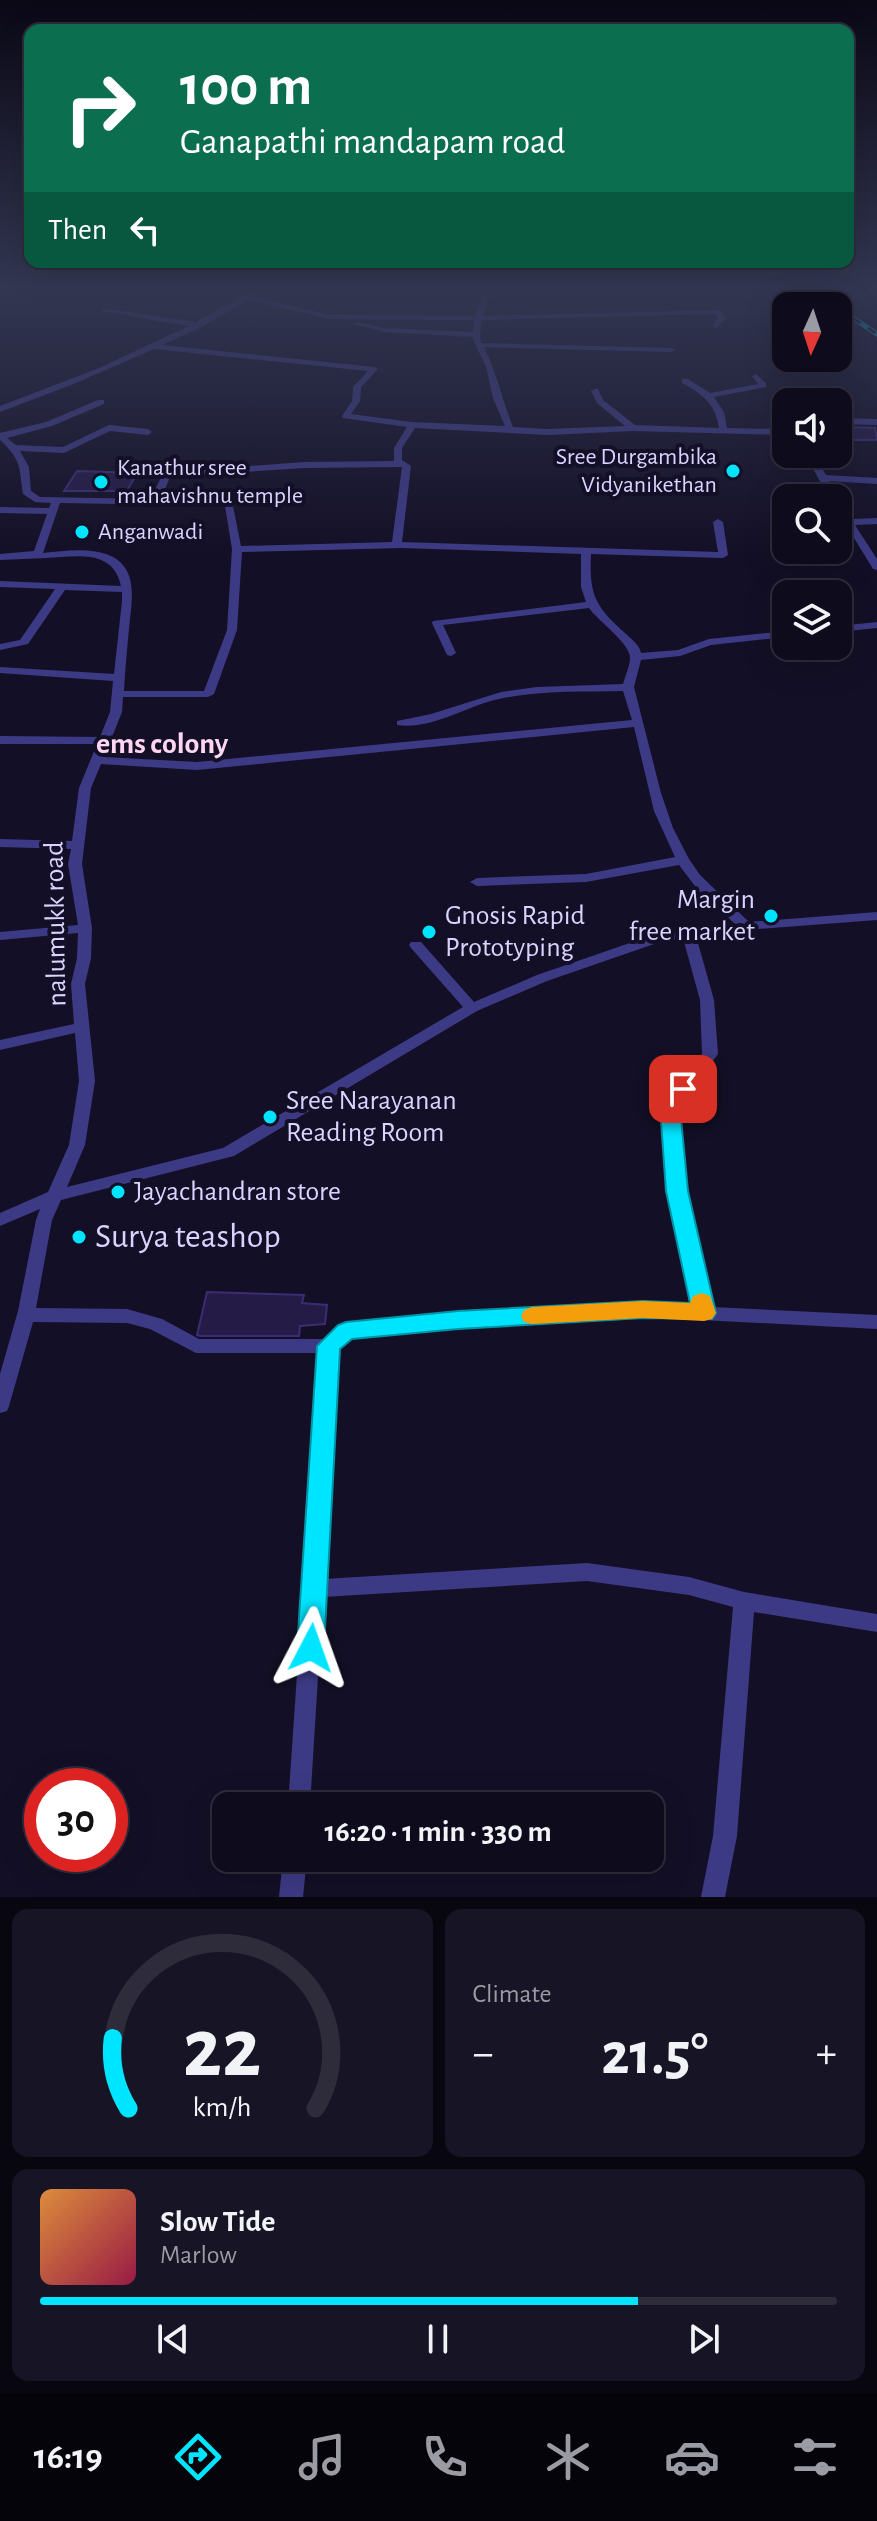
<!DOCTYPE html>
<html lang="en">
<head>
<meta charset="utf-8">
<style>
  :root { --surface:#0e0b1c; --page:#171425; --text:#f1f3f6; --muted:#9b9ba3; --line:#2e2b3b; --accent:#00e5ff }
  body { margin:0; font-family:"Alegreya Sans",sans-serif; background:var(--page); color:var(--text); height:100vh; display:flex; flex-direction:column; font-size:30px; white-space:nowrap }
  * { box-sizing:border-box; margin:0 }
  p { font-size:26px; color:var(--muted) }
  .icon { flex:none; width:44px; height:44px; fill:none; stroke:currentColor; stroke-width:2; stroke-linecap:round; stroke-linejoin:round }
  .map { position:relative; height:1897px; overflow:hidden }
  .panel { display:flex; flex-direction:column; gap:12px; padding:12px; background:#08060f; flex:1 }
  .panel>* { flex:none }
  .banner { position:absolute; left:24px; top:24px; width:830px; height:244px; border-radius:16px; box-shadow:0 8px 32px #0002,0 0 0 2px var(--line); background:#0b6e4f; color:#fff; overflow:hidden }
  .needle { width:52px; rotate:183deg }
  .tools { position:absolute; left:772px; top:292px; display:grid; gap:16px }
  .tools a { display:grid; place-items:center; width:80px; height:80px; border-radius:16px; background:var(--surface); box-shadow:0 8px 32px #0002,0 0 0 2px var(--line); font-size:40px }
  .speed { position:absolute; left:24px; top:1768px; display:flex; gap:16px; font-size:40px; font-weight:700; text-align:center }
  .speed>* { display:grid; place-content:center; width:104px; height:104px; border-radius:50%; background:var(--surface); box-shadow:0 8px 32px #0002,0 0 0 2px var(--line); line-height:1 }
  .speed .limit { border:12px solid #d22; background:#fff; color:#111 }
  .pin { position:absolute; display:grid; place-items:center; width:68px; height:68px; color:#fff; margin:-34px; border-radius:16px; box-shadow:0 4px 12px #0006 }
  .me { position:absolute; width:88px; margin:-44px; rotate:4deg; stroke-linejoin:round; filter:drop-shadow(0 0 6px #0008) }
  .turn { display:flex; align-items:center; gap:28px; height:168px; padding:0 24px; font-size:36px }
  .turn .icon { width:104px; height:104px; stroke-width:2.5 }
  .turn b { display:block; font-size:56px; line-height:68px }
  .then { display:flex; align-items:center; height:76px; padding:0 24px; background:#0003; gap:16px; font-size:30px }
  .big { font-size:60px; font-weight:700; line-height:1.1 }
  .panel .card { flex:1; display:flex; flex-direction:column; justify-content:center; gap:12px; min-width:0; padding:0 28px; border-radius:16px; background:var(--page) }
  .panel .dial { align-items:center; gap:0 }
  .dial svg { height:208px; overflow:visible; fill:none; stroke:var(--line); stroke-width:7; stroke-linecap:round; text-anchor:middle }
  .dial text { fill:var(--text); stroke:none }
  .song { display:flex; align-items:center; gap:24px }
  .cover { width:96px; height:96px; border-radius:12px; background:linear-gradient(135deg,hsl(30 70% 55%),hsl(340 70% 35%)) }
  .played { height:8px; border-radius:4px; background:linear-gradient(90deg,var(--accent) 75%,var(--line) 75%) }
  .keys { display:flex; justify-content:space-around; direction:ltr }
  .heat { display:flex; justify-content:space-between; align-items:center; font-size:44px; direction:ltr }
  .panel .tiles { flex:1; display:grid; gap:12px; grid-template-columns:1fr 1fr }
  .card:last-child { grid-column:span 2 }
  .trip { position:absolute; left:212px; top:1792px; width:452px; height:80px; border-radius:16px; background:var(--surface); box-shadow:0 8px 32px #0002,0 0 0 2px var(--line); font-weight:700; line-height:80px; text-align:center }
  .tabs { display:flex; height:128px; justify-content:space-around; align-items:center; background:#06040b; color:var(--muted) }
  .tabs .icon { width:56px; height:56px }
  .tabs .on { color:var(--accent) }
  .tabs b { font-size:36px; color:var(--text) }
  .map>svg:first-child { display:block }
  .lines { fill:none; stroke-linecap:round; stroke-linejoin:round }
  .stream { stroke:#0a1f44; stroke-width:3 }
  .building { fill:#241b47; stroke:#3b2d73; stroke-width:2 }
  .street { fill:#3d3a85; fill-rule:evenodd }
  .rail-casing { stroke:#00e5ff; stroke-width:5 }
  .rail { stroke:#130f26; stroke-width:3; stroke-dasharray:9; stroke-linecap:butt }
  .route { fill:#00e5ff; stroke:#0095a6; stroke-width:2 }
  .slow { fill:#f59e0b }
  .poi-dot { fill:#00e5ff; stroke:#130f26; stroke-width:3 }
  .labels { text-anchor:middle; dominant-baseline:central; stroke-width:8; stroke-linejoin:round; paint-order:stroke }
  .far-poi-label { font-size:24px; fill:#d9d4ff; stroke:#130f26; text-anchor:start }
  .poi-label { font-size:28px; fill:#d9d4ff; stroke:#130f26; text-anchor:start }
  .street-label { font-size:28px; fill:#d9d4ff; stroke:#130f26 }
  .neighbourhood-label { font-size:30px; font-weight:bold; fill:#ffd6f0; stroke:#130f26 }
  .near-poi-label { font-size:34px; fill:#d9d4ff; stroke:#130f26; text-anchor:start }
</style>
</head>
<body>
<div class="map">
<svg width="877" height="1897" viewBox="0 0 877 1897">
  <rect width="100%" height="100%" fill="#130f26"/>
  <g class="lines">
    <path class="stream" d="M740,288l5,7 41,18
      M829,370l7,-12"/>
  </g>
  <path class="building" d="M844,427l31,1 2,12h-29z
    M77,471l60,2 -10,18h-63z
    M207,1292l97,3 -2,8 25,2 -2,19 -25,2 -1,10h-99l-3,-1z"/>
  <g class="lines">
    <path class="street" d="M257,288h9l-13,9 78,18 144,1 10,-28h7l-9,28 237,-6 6,8 -10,10 -4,-2 6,-8 -3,-4 -234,6 -1,18 2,5 189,5 4,2 -4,2 -187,-5c13,26 18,53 29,80l35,2 77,-3 -28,-23 -6,-12 4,-2h3l5,11 32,25 84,3c-3,-24 -17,-34 -37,-45v-4h6l22,14 48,-9 -6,-8 4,-2 10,9v4l-52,10 10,15 3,16 59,1v6l-153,-4 -85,4 -133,-7 -13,20v12l9,6 -9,76 316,10 -5,-30 5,-3 5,3 5,33 -5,3 -132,-4c-2,41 4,52 34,79 7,7 14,11 16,20l37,-3 31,-11 77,-8v6l-75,8 -31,11 -39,4 -7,27 27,106 12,35 16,31 11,16 49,47 128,-10v8l-146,11 -35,5 18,64 4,54 -40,54 7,83 27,116 165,8v14l-234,-12 -185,10 -107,10 -13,12 -14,230 263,-16 102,14 55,15 133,22v18l-123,-20 -17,224 -12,61h-24l12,-61 20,-229 -44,-12 -102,-14 -264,16 -13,209h-22l31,-453h-123l-46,-24 -23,-6 -94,-1 -24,84 -2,5 -7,2v-39l18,-63 18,-91 4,-11 -40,17v-13l48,-21 21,-47 10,-64 -4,-48 -75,17v-10l74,-16 -3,-40 6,-26 1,-25 -78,7v-8l78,-7 -10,-61 3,-15 -71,-2v-8l72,2 7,-53 18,-44h-97v-8l100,1 10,-25 3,-31 -113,-8v-6l114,7 8,-73v-9l-57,-2 -37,54 -28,6v-6l20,-4 35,-51 -55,-2v-6l121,5c-8,-38 -46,-29 -76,-28 -14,1 -30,1 -45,2v-6l34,-3 13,-37 -47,-1v-6l49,1 2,-5 -16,-1 -12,-8c-4,-26 -1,-34 -23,-54v-7l46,-11 52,-22h6v4l-52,22 -45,12 9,7 47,2 46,-22 39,4 4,3 -4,3 -38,-4 -46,22 -44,-2 9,16 2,24 9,6 111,2 11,-24 5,-3 137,-10 90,-1v-13l13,-21 -64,-9 -1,-2 10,-15 1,-14 15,-16 -214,-22 -83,36 -71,27v-6l99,-38 90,-42 -84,-14h-3v-4l94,14zM247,300l84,19 143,1 -1,12 -88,-4 -28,-6 -4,2 32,8 87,5 14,30 7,31 12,28 -93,-4 -61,-8 9,-13 1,-14 17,-18 -4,-2 -212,-22 40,-18zM402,467l-10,75 -151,4 -9,-45 -71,-2 9,-22 134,-9zM60,503l165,3 7,43 -5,81 -23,61h-80c1,-20 3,-41 5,-62 2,-25 11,-59 -18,-73 -21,-9 -46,-5 -68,-3zM402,548l179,6v33l5,15 -153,19 -1,2 15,32 4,1 5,-3 -13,-28 146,-17c9,13 42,36 41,50 0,8 -5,18 -7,26l-86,3 -36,5 -70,22 -34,7v4c35,5 69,-19 102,-26 41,-9 83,-7 124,-8l9,29 -435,42 -93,-5 18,-45 1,-15h85l6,-3 23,-64 5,-78zM634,727l20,84 21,46 -89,17 -109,4 -7,4 7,4 109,-4 93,-17 19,25 36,33 -81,12 -116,40 -63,27 -53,-60h-10l-2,3 2,3 52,59 -240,141 -156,39 18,-42 10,-64 -10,-97 6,-26 1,-30 -10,-64 9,-76 10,-24 96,6zM683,938l17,62 2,54 -40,53 7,84 25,115c-116,-6 -233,7 -348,18l-6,2 -15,13h-126l-37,-20 -35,-10 -91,-1 16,-88 9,-20 173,-44 243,-145 70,-30 113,-39z
      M780,399l7,2 -1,20 -4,-3z
      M838,418l39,1v6l-39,-1z
      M805,454h8l13,21 51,3v6l-48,-3 10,17h-10z
      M838,502l3,1 11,16 25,-1v6l-22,1 22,34v11l-4,-1 -27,-44 -5,-3z
      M877,622v6l-39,4v-6z
      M283,1858h24l-4,39h-24z"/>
    <defs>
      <path id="rail" d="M809,288l25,18
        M838,308l39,26"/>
    </defs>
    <use href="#rail" class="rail-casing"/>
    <use href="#rail" class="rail"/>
  </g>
  <linearGradient id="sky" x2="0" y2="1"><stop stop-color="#0a0815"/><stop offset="0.52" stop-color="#333752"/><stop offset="1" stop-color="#333752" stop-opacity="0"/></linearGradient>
  <rect width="877" height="554" fill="url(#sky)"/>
  <path class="route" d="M683,1083l10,6 -13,19 8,83 28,122 -4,6 -69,-1 -185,11 -106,10 -12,10 -16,299 -4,9 -9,3 -10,-3 -4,-9 20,-302 21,-21 8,-3 112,-11 185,-10 47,2 -24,-112 -6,-84 16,-22z"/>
  <path class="slow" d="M702,1293l8,3 6,17 -4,6 -8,2 -61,-3 -111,6 -8,-2 -3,-6 3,-6 8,-3 111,-6 47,2 3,-7z"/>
  <g class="poi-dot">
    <circle cx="733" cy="471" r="8"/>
    <circle cx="101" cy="482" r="8"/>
    <circle cx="82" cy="532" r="8"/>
    <circle cx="771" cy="916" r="8"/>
    <circle cx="429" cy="932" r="8"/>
    <circle cx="270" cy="1117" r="8"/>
    <circle cx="118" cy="1192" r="8"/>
    <circle cx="79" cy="1237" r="8"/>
  </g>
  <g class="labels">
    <g class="far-poi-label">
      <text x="717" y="457" text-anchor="end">Sree Durgambika<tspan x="717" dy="28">Vidyanikethan</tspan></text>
      <text x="117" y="468">Kanathur sree<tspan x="117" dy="28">mahavishnu temple</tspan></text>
      <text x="98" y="532">Anganwadi</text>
    </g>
    <g class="poi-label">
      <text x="755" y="900" text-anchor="end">Margin<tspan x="755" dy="32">free market</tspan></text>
      <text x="445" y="916">Gnosis Rapid<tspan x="445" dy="32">Prototyping</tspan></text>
      <text x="286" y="1101">Sree Narayanan<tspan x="286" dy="32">Reading Room</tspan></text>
      <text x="134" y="1192">Jayachandran store</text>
    </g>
    <g class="street-label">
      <text transform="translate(56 924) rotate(-91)">nalumukk road</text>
    </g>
    <g class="neighbourhood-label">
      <text x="162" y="744">ems colony</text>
    </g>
    <g class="near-poi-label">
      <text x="95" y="1237">Surya teashop</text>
    </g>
  </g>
</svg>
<div class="tools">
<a><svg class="needle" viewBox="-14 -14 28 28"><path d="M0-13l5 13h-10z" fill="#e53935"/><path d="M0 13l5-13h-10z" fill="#9b9ba3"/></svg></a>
<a><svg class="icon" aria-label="sound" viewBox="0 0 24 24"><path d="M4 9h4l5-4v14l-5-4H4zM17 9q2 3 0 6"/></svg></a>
<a><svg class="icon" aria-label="search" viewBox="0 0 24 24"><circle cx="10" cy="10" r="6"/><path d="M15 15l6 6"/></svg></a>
<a><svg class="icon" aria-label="layers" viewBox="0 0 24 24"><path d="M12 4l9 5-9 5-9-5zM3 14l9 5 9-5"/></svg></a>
</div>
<div class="speed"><div class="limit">30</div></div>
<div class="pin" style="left:683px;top:1089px;background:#d93025"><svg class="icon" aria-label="arrive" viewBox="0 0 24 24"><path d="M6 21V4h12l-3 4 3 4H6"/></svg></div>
<svg class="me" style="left:311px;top:1648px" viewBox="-20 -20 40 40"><path d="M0-17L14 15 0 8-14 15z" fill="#00e5ff" stroke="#fff" stroke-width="4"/></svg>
<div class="trip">16:20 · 1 min · 330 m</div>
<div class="banner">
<div class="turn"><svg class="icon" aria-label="right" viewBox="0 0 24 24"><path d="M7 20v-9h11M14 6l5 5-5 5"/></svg><div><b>100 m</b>Ganapathi mandapam road</div></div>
<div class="then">Then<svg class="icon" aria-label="left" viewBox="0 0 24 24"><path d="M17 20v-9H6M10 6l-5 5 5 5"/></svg></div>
</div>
</div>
<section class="panel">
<div class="tiles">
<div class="card dial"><svg viewBox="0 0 100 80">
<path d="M14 69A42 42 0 1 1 86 69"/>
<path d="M14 69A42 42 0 0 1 8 42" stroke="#00e5ff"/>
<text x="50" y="56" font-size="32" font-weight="700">22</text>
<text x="50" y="72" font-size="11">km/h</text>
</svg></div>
<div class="card"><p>Climate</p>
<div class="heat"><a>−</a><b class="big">21.5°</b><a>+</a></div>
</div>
<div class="card">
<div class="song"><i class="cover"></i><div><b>Slow Tide</b><p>Marlow</p></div></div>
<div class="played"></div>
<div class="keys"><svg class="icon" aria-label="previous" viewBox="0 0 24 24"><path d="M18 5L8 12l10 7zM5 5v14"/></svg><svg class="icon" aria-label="pause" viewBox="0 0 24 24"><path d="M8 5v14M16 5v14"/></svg><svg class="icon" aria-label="next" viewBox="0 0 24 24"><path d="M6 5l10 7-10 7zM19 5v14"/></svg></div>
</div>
</div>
</section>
<nav class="tabs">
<b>16:19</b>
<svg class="icon on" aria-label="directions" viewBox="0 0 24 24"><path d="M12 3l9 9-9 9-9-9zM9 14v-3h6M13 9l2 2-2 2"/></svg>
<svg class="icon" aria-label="music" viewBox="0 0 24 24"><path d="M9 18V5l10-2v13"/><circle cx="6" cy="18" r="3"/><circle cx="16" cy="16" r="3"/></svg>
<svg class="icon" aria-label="phone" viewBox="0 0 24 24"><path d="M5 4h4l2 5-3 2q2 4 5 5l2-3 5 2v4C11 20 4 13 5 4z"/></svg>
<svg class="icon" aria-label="climate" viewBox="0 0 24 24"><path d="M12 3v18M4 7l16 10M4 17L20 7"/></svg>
<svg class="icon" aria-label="car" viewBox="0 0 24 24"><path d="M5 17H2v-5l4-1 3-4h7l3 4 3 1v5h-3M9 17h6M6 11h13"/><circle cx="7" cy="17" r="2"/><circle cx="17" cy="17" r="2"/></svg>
<svg class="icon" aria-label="filters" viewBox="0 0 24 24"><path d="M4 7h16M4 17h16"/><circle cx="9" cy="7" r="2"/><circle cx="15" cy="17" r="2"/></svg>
</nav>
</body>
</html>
